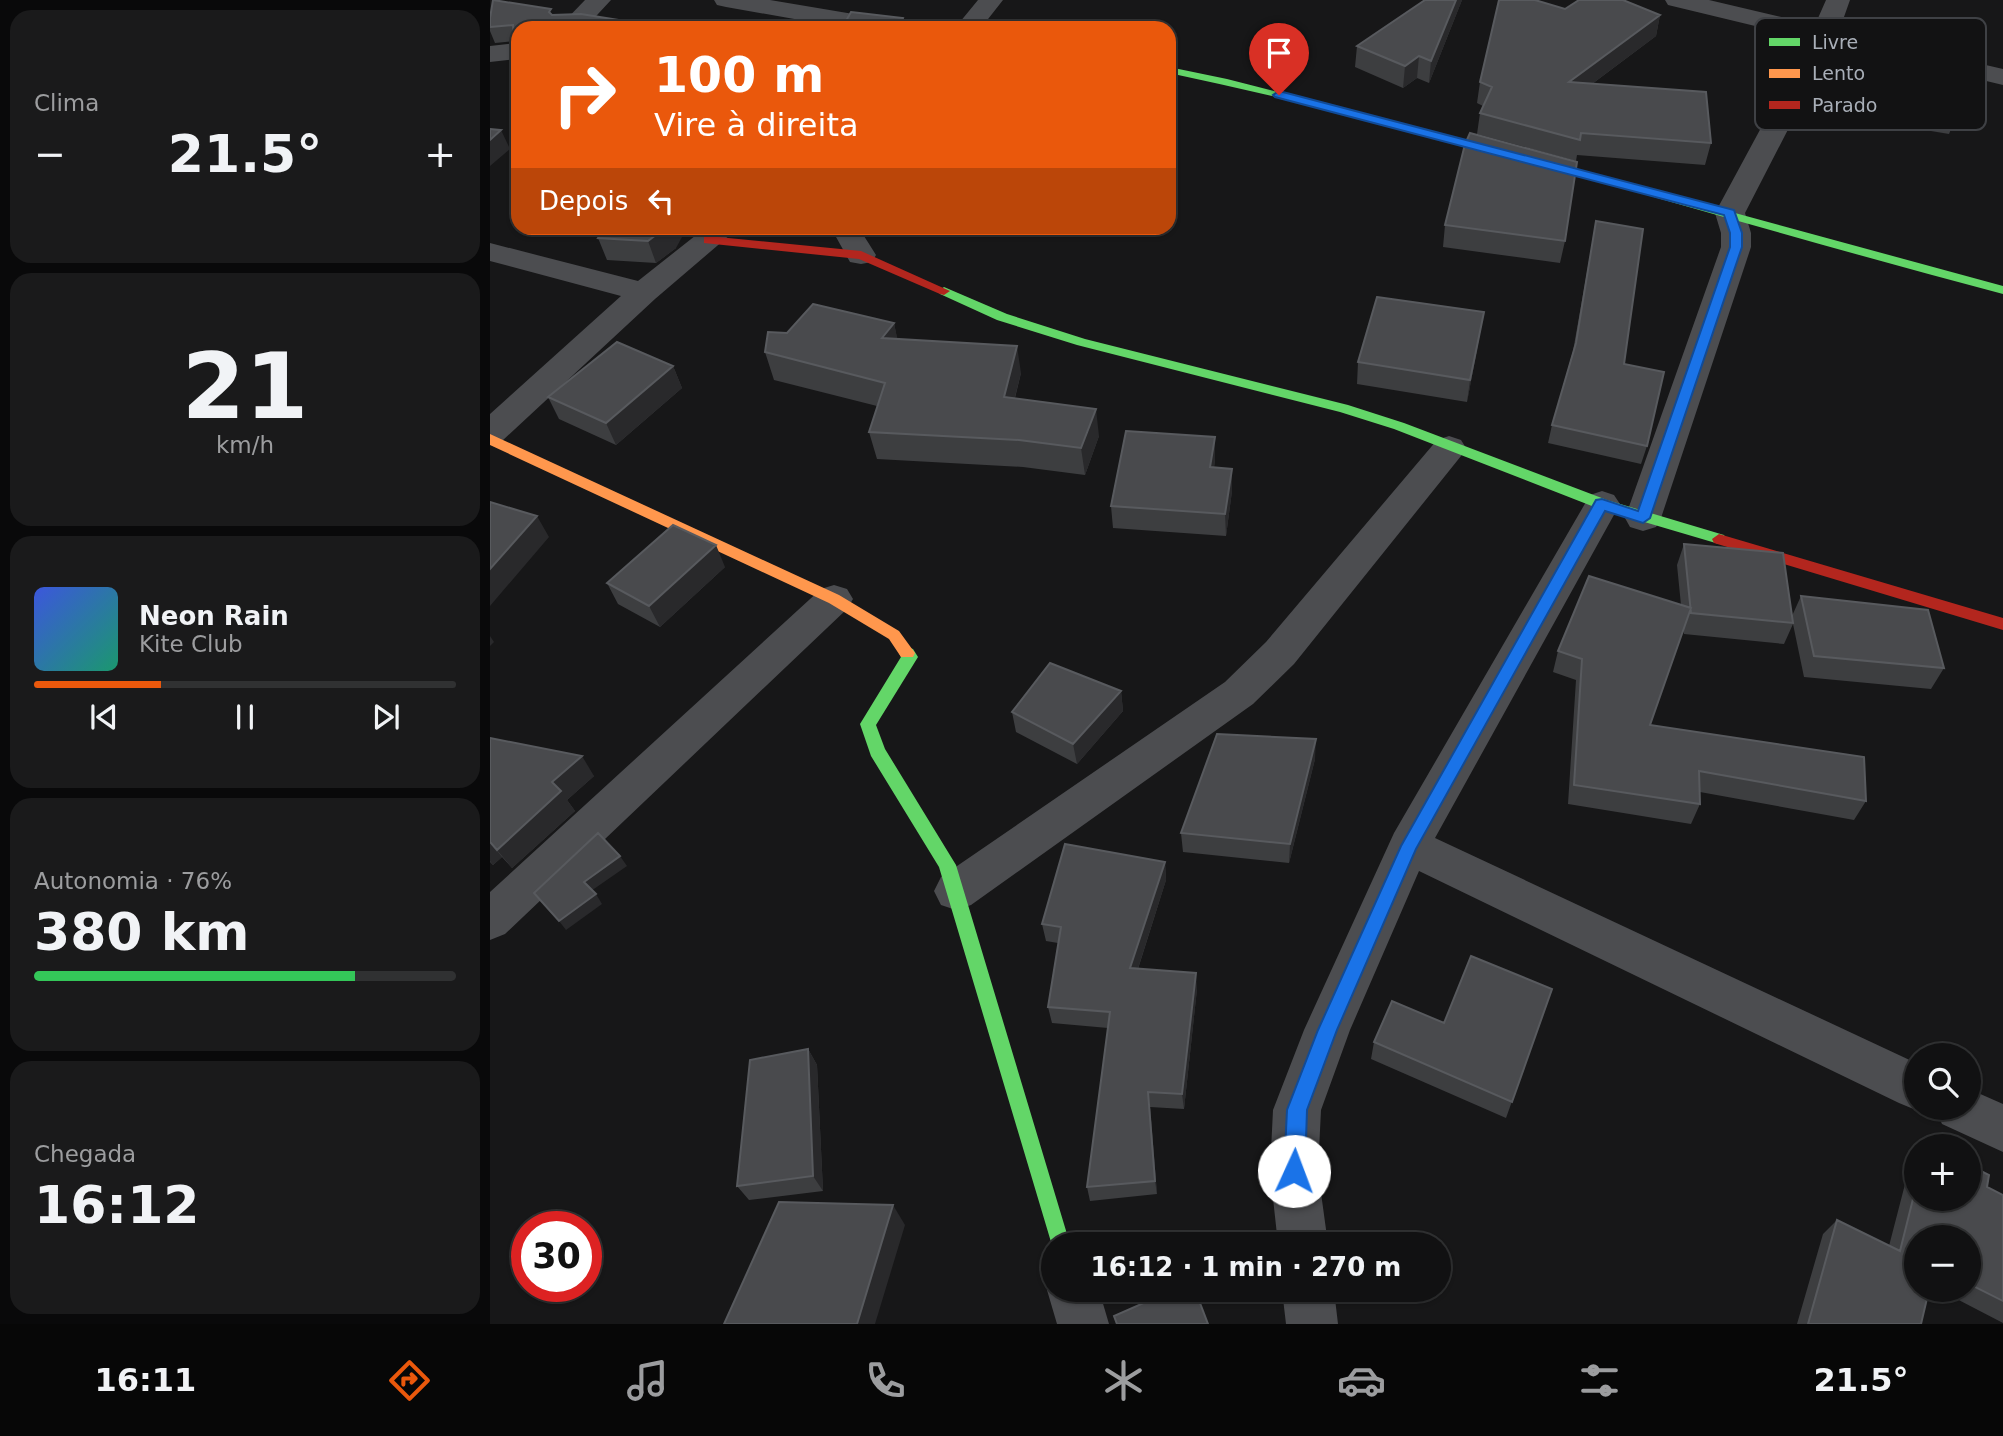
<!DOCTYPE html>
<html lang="pt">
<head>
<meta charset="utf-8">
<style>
  :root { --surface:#111112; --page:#1a1a1b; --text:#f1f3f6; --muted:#9c9d9f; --line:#303132; --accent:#ea580c }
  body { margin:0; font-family:"DejaVu Sans",sans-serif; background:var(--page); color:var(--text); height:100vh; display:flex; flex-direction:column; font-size:26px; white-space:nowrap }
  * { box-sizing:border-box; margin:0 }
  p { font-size:23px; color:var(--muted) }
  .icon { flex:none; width:38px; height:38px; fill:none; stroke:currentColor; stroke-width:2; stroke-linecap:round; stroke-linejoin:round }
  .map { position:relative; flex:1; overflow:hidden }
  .side { display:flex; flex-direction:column; gap:10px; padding:10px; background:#09090a; width:490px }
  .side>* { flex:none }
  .top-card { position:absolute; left:21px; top:21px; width:665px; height:214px; border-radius:21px; box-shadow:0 2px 5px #0004,0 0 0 2px var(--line); background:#ea580c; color:#fff; overflow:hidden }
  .controls { position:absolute; left:1414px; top:1043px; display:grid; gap:14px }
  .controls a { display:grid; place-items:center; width:77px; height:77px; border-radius:50%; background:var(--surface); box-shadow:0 2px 5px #0004,0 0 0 2px var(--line); font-size:35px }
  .speed { position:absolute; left:21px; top:1211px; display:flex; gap:14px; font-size:35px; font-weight:700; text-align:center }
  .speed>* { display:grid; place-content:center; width:91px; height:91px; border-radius:50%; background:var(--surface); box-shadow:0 2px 5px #0004,0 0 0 2px var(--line); line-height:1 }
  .speed .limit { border:10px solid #d22; background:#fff; color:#111 }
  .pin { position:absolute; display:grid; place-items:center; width:60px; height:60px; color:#fff; margin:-72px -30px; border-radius:50% 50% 50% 0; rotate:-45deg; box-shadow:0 0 7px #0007 }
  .pin .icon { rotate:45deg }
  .me { position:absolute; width:77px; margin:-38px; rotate:2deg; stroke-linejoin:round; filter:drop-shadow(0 0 5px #0008) }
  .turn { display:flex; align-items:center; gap:24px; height:147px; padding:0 28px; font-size:32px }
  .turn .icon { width:91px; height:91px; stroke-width:2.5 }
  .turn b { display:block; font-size:49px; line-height:60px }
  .then { display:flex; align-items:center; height:66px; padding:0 28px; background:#0003; gap:14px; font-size:26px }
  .big { font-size:52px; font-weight:700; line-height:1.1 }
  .side .widget { flex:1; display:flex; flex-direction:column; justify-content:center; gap:10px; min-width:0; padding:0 24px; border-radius:21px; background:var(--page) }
  .side .dial { align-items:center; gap:0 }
  .dial b { font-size:91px; line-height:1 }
  .song { display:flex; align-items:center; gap:21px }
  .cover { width:84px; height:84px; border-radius:10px; background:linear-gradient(135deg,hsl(230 70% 55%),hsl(160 70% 35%)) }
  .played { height:7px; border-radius:4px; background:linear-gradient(90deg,var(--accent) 30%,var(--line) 30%) }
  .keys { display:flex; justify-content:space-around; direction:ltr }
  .heat { display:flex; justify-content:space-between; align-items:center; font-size:38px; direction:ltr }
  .charge { height:10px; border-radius:5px; background:linear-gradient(90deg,#34c759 76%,var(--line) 0) }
  .trip { position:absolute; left:551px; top:1232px; width:410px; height:70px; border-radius:35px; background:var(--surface); box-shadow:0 2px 5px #0004,0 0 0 2px var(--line); font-weight:700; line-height:70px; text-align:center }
  .tab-bar { display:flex; height:112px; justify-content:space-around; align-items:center; background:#070707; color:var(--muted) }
  .tab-bar .icon { width:49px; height:49px }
  .tab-bar .on { color:var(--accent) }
  .tab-bar b { font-size:32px; color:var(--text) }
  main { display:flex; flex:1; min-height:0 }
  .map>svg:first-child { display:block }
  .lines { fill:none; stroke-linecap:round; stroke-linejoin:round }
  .street { fill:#4c4d50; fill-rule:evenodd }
  .fast { fill:#63d668; fill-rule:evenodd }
  .slow { fill:#ff974d; fill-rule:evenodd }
  .jam { fill:#b3261e; fill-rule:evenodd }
  .wall { fill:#3d3e40 }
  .shaded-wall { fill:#29292b }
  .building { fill:#494a4d; stroke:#585a5e; stroke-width:2 }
  .route { fill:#1a73e8; stroke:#114b97; stroke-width:2 }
  .key { fill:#121213; stroke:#3f4145; stroke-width:2 }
  .key-label { font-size:19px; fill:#a9afb8 }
</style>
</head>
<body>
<main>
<section class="side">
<div class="widget"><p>Clima</p>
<div class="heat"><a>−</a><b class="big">21.5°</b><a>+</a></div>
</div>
<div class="widget dial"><b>21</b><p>km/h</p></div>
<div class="widget">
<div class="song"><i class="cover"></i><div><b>Neon Rain</b><p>Kite Club</p></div></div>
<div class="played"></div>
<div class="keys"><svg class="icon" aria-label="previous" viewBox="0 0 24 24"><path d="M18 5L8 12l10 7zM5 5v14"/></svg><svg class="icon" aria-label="pause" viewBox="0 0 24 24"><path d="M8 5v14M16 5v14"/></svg><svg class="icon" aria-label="next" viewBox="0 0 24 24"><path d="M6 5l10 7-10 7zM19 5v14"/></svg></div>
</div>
<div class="widget"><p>Autonomia · 76%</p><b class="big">380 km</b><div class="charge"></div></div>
<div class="widget"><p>Chegada</p><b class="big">16:12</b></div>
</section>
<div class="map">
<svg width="1513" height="1324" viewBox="0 0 1513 1324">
  <rect width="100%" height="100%" fill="#171718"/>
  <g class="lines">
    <path class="street" d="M95,0h26l-26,28h-27z
      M224,0h56l119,20 9,3 4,5h-57l-119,-21 -9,-2z
      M488,0h25l-22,28h-26z
      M1175,0h44l106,25 11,-25h24l-11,31 164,38v16l-171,-41 -87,169 6,20v14l-90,271 -5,9 -13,4 -13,-4 -5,-9 96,-271v-14l-6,-20 94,-174 -141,-34z
      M28,43v16l-28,3v-16z
      M215,228h33l-83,71 -153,142 -12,4v-31l131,-118 -131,-35v-18l148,38z
      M341,228h28l17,27 -4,7 -11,2 -11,-2z
      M959,436l12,4 5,8 -5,8 -167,208 -41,40 -282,201 -15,5 -15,-5 -7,-14 7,-14 284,-195 41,-40 171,-202z
      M1112,491l12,4 6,9 -185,334 481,225v45h5l-5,2 -17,-7 -480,-232 -69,159 -29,80 -3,61 10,73h-50l-8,-73 3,-61 31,-80 90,-197 196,-338z
      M344,585l13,4 6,10 -6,10 -342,325 -15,6v-48l331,-303z
      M1479,1089l34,15v48l-61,-28 -7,-16h34z
      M564,1275v15h45l10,34h-52l-10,-34z
      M792,1290h52l4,34h-52z"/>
    <path class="fast" d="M679,67l58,12 236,60 540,147v8c-278,-73 -553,-162 -834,-221z
      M454,287l63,27 78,25 263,66 56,18 203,77 117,35 2,4 -7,5 -122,-36 -203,-79 -54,-17 -263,-67 -80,-25 -57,-26 -2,-3z
      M417,647l6,2 5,8 -42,68 9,24 71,116 114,379h-16v8l-115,-385 -68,-111 -11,-32 41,-67 -2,-4 2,-4z"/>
    <path class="slow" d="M0,434l349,161 60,36 16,22 -2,4h-12l-12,-18 -60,-36 -339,-158z"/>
    <path class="jam" d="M218,236l153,15 89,40 -6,4 -4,-1 -81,-35 -155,-16v-6z
      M1229,534l284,84v12l-289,-87 -2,-4z"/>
  </g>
  <path class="wall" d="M935,0h37l-33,83 -12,-5 -14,10 -48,-21 2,-21z
    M1075,9l95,6 -4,21 -64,48 119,59 -6,22 -128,-10 -1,6 -99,-27 3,-21 3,-7 -6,-3 3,-21z
    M64,15l-36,13v22l-3,-9 -20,2 -5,-12v-13z
    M1418,43l50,69 -9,22 -48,-8 -1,-61z
    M1106,221l28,143 23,82 -6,18 -93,-21 4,-18 21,-74z
    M955,225l120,16 -5,22 -117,-16z
    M114,228l72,20 -20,15 -49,-3 -9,-22z
    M994,312l-17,90 -110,-18 1,-22z
    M404,323l3,16 124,34 -6,25 84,38 -14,39 -62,-8 -146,-8 -8,-27 8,-26 -103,-26 -9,-28 22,-19z
    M183,366l9,22 -66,57 -57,-26 -11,-22z
    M725,437v22l-1,9 18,23 -6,45 -113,-8 -2,-22z
    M1194,544l108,72 9,-20 143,72 -13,21 -127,-12 -11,-53 -9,20 -100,-10 -1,-5 -33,96 216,76 -12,19 -154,-28v12l-9,20 -123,-20 8,-124 -23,-8 5,-21 123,-46 -4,-40z
    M235,567l-65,60 -42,-23 -11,-21z
    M631,691l2,20 -46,53 -61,-32 -4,-20z
    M0,738l104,38 -27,24 8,11 -63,57 -10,-11 -9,8 -3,-3z
    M825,759l-26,104 -106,-11 -2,-19z
    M675,862l1,18 -28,89 59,20 -13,120 -34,-2 7,87 -67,7 -3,-14 21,-159 -56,-5 -4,-16 10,-64 -12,-2 -4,-17z
    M1062,989l-46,129 -135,-59 3,-17 70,-19z
    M318,1049l9,16 6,126 -74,9 -12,-14z
    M1426,1156v43l71,-12 16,8v128l-52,-27 -3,3 -18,-9h39v-53h-53l5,87h-124l26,-90 14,-14 52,26 22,-85z"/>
  <path class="shaded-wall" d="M966,0h6l-33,83 2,-22z
    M1170,15l-4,21 -91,68 4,-22z
    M413,18l2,10h-6z
    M929,56l-2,22 -14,10 2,-22z
    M11,130l9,19 -20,17v-26z
    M175,228h22l-11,20 -20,15 -8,-22z
    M994,312l-4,22 -13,68 3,-22z
    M404,323l6,28 -18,-13z
    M527,346l4,27 -13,51 -4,-27z
    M183,366l9,22 -66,57 -10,-22z
    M606,409l3,27 -14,39 -4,-27z
    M725,437v22l-4,30 -1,-22z
    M742,469v22l-6,45 -1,-22z
    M47,516l12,21 -59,69v-37z
    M226,545l9,22 -65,60 -11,-21z
    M0,636l4,6 -4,4z
    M631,691l2,20 -46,53 -4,-20z
    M826,739l-1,20 -26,104 1,-19z
    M92,756l12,20 -27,24 8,11 -63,57 -15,-18 55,-68z
    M0,842l12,15 -9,8 -3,-4z
    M130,856l7,10 -36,25 -7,-9z
    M675,862l1,18 -33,104 -3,-16z
    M106,894l6,10 -36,26 -7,-9z
    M706,973l1,16 -13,120 -2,-15z
    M318,1049l9,16 6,126 -10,-15z
    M658,1092l2,15 7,87 -2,-13z
    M403,1205l12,20 -30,99h-18z"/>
  <path class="building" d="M3,0l58,9 -2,3 3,3 29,-1 88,14h-151v13l-4,-1 -1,-15 -23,2v-9z
    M935,0h31l-25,61 -12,-5 -14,10 -48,-20z
    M1009,0h36l30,9 14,-9h44l37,15 -91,67 137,10 5,51 -130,-10 -1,7 -100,-27 12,-26 -12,-5z
    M361,12l52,6 -4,10h-57z
    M0,129l11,1 -11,10z
    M980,133l107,29 -12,79 -120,-16 20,-81z
    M1106,221l47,8 -19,135 40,8 -17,74 -95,-21 24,-82z
    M114,228h61l-17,13 -50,-3z
    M887,297l107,15 -14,68 -112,-18z
    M323,304l81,19 -12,15 135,8 -13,51 92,12 -15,39 -62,-8 -150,-8 16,-49 -120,-31 3,-20 19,1z
    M127,342l56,24 -67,57 -58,-26z
    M636,431l89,6 -5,30 22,2 -7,45 -114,-8z
    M0,502l47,14 -47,53z
    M183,525l43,20 -67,61 -42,-23z
    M1194,544l99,9 10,70 -102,-10z
    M1099,576l102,32 -41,117 214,32 2,44 -167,-30 1,33 -126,-19 8,-126 -24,-8z
    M1311,596l127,14 16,58 -130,-12z
    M560,663l71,28 -48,53 -61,-32z
    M727,734l99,5 -26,105 -109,-11z
    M0,738l92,18 -30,26 9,9 -64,59 -7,-8z
    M108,833l22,23 -36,26 12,12 -37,27 -25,-28z
    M575,844l100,18 -35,106 66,5 -14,121 -34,-2 7,89 -68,6 23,-175 -62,-5 13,-80 -19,-3z
    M981,956l81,33 -40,113 -138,-60 18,-41 52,22z
    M318,1049l5,127 -76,10 13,-126z
    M1479,1165l20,10 -2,12 16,8v106l-34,-17v-47h-53v53h13l-8,34h-113l29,-104 63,31 16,-64v12h53z
    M289,1202l114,3 -36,119h-133z
    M683,1290h22l13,34h-91l-3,-8z"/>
  <path class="route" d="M789,91l455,119 8,23v14l-92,271 -7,5 -38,-12 -189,338 -79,181 -30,80 -2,61 -3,7 -8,3 -7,-3 -3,-7 3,-61 31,-80 83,-184 195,-346 6,-1 36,12 92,-264v-14l-6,-18 -449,-118 -2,-2z"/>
  <rect x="1265" y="18" width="231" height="112" rx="10" class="key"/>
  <rect x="1279" y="38" width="31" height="8" fill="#63d668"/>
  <rect x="1279" y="69" width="31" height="9" fill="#ff974d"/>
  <rect x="1279" y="101" width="31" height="8" fill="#b3261e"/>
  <g class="key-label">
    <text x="1322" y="49">Livre</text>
    <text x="1322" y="80">Lento</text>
    <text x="1322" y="112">Parado</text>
  </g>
</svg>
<div class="controls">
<a><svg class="icon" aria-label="search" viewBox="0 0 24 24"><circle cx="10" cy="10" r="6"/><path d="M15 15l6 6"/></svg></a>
<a>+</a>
<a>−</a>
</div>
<div class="speed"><div class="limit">30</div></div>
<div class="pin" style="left:789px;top:95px;background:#d93025"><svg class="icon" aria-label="arrive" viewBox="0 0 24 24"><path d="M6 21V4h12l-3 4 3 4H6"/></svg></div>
<svg class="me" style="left:804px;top:1171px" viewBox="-20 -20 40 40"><circle r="19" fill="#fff"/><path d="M0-13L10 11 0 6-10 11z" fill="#1a73e8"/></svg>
<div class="trip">16:12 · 1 min · 270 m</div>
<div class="top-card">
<div class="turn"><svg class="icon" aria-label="right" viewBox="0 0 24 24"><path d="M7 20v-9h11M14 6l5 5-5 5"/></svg><div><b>100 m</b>Vire à direita</div></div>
<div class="then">Depois<svg class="icon" aria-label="left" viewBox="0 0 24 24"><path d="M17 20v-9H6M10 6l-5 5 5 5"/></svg></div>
</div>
</div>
</main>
<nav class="tab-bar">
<b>16:11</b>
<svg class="icon on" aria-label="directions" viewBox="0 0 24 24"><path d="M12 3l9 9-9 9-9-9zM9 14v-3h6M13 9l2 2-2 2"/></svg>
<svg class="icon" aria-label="music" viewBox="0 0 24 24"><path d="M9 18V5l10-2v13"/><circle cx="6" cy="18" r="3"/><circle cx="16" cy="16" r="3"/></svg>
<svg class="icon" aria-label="phone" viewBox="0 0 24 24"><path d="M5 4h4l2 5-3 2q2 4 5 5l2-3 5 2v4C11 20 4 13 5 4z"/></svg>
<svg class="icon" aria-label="climate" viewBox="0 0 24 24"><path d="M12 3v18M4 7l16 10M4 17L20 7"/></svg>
<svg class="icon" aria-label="car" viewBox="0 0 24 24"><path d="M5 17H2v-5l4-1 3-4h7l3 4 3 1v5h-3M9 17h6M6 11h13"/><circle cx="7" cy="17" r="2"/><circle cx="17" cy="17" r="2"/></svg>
<svg class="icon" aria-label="filters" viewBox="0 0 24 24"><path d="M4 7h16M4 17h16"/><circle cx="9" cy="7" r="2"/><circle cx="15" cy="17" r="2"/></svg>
<b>21.5°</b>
</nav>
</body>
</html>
